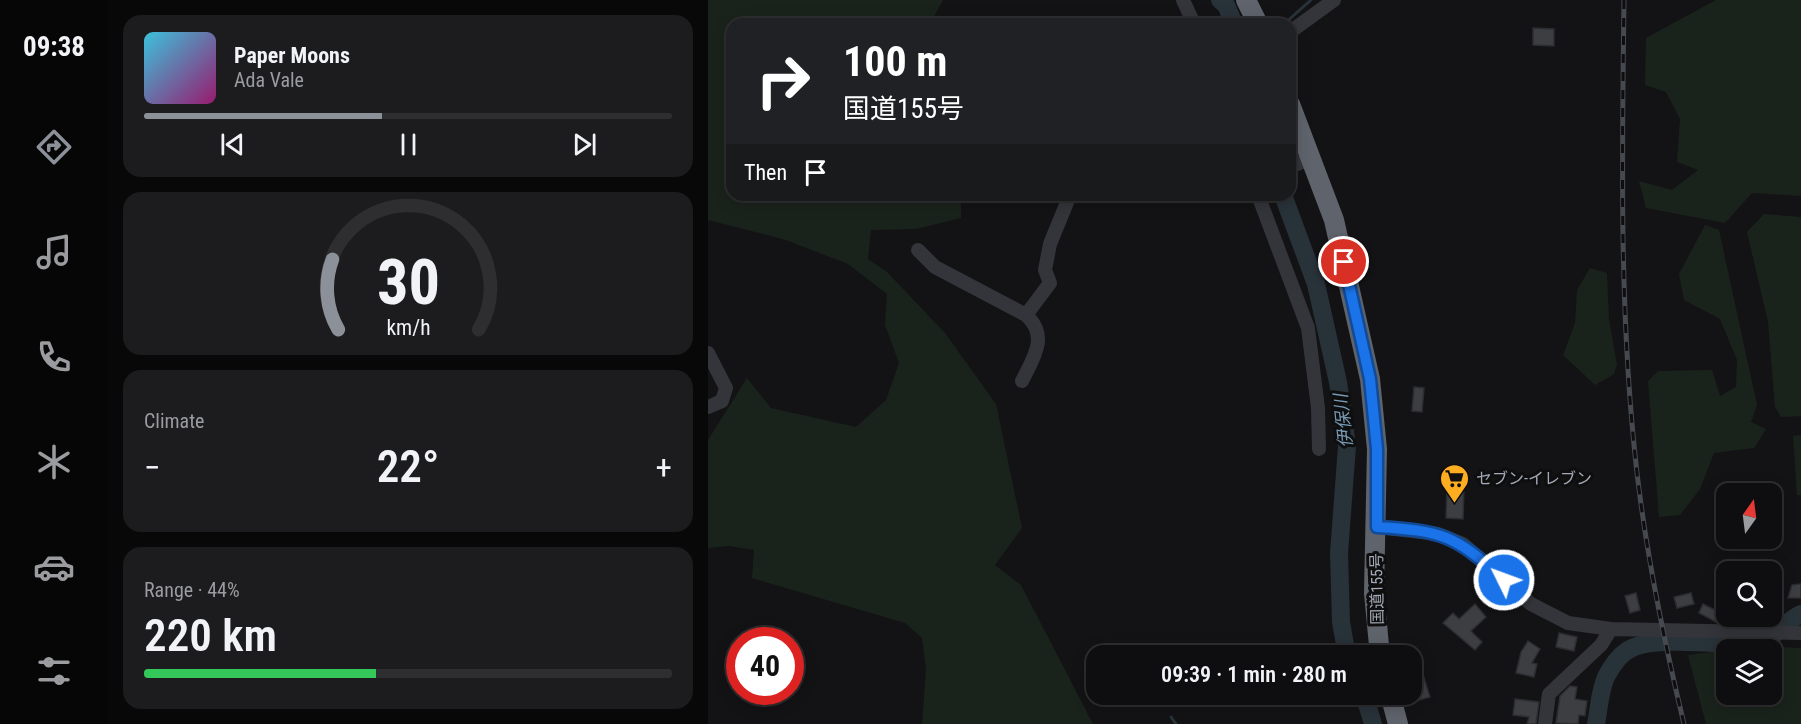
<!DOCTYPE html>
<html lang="en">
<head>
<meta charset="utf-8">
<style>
  :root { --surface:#0e0e10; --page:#1c1c1e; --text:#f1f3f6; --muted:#9b9c9f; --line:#2e2e30; --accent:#8c9099 }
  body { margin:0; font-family:"Roboto Condensed","Noto Sans JP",sans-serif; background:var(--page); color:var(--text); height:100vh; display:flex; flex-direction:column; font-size:22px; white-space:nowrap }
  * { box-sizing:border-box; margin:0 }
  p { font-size:20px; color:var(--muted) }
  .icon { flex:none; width:33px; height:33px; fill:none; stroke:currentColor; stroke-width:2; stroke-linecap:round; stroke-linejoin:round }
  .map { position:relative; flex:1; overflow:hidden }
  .drawer { display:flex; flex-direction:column; gap:15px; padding:15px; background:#080809; width:600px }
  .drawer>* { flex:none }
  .top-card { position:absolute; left:18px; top:18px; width:570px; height:183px; border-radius:18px; box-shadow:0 3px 15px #0003,0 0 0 2px var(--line); background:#202124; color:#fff; overflow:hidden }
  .needle { width:39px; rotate:14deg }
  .buttons { position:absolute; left:1008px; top:483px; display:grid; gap:12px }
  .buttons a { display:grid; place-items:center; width:66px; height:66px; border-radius:12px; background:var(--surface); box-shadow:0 3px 15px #0003,0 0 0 2px var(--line); font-size:30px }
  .speed { position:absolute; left:18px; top:627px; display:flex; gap:12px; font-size:30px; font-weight:700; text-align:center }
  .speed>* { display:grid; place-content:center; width:78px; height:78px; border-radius:50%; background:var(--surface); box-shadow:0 3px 15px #0003,0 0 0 2px var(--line); line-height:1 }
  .speed .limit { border:9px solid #d22; background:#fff; color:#111 }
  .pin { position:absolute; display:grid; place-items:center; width:51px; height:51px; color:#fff; margin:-26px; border:3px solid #fff; border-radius:50%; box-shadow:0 2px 6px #0007 }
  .me { position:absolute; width:66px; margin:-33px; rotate:312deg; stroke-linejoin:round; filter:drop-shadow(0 0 4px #0008) }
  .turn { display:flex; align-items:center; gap:21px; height:126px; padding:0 18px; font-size:27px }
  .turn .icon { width:78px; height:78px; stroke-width:2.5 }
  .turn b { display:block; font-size:42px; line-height:51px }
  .then { display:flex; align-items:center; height:57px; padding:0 18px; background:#0003; gap:12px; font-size:22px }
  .big { font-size:45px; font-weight:600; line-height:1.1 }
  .drawer .tile { flex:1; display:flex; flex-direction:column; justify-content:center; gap:9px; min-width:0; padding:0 21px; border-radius:18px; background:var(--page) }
  .drawer .dial { align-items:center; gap:0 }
  .dial svg { height:156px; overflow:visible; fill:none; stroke:var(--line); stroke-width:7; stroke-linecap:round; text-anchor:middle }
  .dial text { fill:var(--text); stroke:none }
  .song { display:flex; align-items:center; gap:18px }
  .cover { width:72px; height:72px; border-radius:9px; background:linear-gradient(135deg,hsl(190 70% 55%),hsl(320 70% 35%)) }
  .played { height:6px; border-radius:3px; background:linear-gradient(90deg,var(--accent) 45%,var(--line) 45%) }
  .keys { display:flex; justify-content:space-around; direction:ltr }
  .heat { display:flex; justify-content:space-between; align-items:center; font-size:33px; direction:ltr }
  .charge { height:9px; border-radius:4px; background:linear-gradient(90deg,#34c759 44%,var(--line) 0) }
  .trip { position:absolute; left:378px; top:645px; width:336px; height:60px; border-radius:18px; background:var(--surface); box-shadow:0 3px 15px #0003,0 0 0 2px var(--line); font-weight:600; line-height:60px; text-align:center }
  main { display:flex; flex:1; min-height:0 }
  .dock { display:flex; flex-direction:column; width:108px; justify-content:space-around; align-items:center; background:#060606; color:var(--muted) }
  .dock .icon { width:42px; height:42px }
  .dock .on { color:var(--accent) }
  .dock b { font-size:27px; color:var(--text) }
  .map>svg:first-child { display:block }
  .green { fill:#1a231b }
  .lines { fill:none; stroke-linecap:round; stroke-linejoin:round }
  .stream { stroke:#283239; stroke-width:3 }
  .river { stroke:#283239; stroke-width:18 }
  .building { fill:#3c3e42; stroke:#2c2d31; stroke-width:1.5 }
  .minor { stroke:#33353a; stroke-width:14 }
  .highway { stroke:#5f636b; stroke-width:20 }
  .rail-casing { stroke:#46494f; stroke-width:5 }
  .rail { stroke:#0e0e0f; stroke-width:3; stroke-dasharray:9; stroke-linecap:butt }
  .route-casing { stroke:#114b97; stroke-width:15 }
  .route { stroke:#1a73e8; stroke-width:10 }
  .labels { text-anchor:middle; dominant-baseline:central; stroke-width:6; stroke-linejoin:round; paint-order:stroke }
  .poi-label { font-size:16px; fill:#a3a9b6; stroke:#0e0e0f; text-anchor:start }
  .street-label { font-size:16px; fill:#a3a9b6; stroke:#0e0e0f }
  .water-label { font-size:18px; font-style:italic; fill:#779ab4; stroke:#0e0e0f }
</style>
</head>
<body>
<main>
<nav class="dock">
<b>09:38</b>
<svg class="icon on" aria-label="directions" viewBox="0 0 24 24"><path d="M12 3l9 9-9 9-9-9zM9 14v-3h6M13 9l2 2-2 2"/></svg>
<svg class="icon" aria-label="music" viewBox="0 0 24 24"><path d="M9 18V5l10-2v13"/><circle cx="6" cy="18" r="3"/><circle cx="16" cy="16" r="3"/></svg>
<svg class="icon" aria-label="phone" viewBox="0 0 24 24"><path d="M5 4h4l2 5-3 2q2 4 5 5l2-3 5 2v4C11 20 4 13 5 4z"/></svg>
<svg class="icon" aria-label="climate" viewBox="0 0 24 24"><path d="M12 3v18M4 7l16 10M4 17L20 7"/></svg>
<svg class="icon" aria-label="car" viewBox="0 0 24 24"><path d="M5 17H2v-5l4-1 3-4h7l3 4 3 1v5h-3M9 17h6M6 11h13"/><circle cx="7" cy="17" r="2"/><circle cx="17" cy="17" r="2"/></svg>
<svg class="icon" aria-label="filters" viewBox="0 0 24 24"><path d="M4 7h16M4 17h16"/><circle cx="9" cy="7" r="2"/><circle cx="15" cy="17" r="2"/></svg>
</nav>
<section class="drawer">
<div class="tile">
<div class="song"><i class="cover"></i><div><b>Paper Moons</b><p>Ada Vale</p></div></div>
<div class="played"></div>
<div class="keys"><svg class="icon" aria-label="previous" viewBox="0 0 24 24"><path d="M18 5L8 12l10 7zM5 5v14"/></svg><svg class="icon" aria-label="pause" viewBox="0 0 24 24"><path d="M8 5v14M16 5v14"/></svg><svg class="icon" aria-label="next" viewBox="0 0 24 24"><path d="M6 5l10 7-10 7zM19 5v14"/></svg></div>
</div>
<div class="tile dial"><svg viewBox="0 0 100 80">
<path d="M14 69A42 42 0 1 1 86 69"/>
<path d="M14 69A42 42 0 0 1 11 33" stroke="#8c9099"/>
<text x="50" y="56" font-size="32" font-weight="700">30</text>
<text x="50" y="72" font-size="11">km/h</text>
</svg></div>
<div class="tile"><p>Climate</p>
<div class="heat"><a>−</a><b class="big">22°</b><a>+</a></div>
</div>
<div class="tile"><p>Range · 44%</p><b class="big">220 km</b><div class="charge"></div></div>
</section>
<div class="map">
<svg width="1093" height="724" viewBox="0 0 1093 724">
  <rect width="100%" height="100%" fill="#131315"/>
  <path class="green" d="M0,0h235l-13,24h-198v171h229v23l-45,11 -45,1 -3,29 19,13 58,61 51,71 26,124 -27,37 26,20 72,139h-171l4,-55 -4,-31 -17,-15 -153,-45 2,-28 -25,-4 -21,2v-108l39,-62 24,30 85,19 30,-27 13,-37 -14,-38 2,-31 -39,-30 -62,-24 -78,-20z
    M1008,0h85v196l-49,-3 -27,30 -79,-15 -7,-27 33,9 26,-20 -21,-8 3,-43 -14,-27 -21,-7 1,-47z
    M1056,214l37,3v199l-20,1 -6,-10 -7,-85 -21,-90z
    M997,225l14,5 38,175 -6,17 15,7 -12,19 -40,5 -14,36 -20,26 -21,2 -11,-136 10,-10 54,-1 8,26 16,-9 1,-27 -17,-41 -36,-19 -5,-26z
    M882,268l17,5 2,46 8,46 -3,9 -19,11 -32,-30 12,-32 2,-33z
    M1093,435v60h-4l-4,-59z
    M1042,646l51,2v76h-95l-18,-69 38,-5v44h46v-44l-45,-1z"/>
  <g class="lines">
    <path class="stream" d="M576,24l27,-24
      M463,717l5,7"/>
    <path class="river" d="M512,0l6,5 8,19
      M575,195l33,89 22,98 9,64 -8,107 2,69 6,34
      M656,694l9,30
      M888,724c3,-15 4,-36 11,-49 6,-11 14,-22 25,-27 26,-12 93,-3 124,-3 17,-5 28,-23 45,-31"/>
  </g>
  <path class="building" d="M825,28l21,1v17l-21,-1z
    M706,387l10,1 -2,24 -10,-1z
    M739,487l17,1 -1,31 -17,-1z
    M1093,584v14h-13l4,-13z
    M787,590l13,12 -8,8 -12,-11z
    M928,593l4,17 -10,3 -5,-17z
    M983,593l3,11 -17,4 -3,-11z
    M767,604l11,13 -15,14 11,11 -7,8 -32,-27 10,-10 6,6z
    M995,604l18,9 -5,9 -17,-9z
    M851,633l18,4 -3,14 -18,-4z
    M820,641l12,8 -8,14 5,1 -3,13 -18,-4 5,-21z
    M712,665l10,32 -25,7 -2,-10h9v-26z
    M862,686l7,1 -2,12 12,2 -2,15 -6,-1 -1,9 -22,-1 4,-27z
    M807,699l24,3 -3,22h-9l2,-7 -16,-2z"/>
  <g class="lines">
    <path class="minor" d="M475,0l11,24
      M582,32l44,-32
      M582,167l21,-9
      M550,195l50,133 10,80 1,41
      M210,250l17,17 91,48c23,21 8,42 -4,66
      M318,315l24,-32 -5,-13 5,-26 20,-49
      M0,353l18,35 -4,13 -14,6
      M669,527l61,7 25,10 68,60 37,19 43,6 190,4
      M837,724l4,-30 52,-49 10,-16"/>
    <path class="highway" d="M538,0l12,24
      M582,104l44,116 36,159 7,70 -3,144 6,63
      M682,694l8,30"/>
    <defs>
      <path id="rail" d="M916,0c-2,157 -5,317 13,473 10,85 27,168 47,251"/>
    </defs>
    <use href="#rail" class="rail-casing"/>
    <use href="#rail" class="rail"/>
  </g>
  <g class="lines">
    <defs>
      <path id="route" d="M636,262l26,117 7,70v78c66,4 78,8 127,53"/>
    </defs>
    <use href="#route" class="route-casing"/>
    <use href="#route" class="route"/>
  </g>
  <defs>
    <symbol id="supermarket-pin" viewBox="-11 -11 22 30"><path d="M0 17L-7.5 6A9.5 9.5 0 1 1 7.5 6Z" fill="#ffad20" stroke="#0e0e0f"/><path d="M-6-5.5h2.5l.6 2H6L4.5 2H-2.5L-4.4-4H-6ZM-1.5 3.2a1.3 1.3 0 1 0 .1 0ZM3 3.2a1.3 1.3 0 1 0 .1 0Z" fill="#111"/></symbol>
  </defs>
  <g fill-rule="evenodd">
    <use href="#supermarket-pin" x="730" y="462" width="33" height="45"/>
  </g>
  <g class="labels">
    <g class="poi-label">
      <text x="768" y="478">セブン-イレブン</text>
    </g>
    <g class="street-label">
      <text transform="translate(669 589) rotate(-91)">国道155号</text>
    </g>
    <g class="water-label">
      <text transform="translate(635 421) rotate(-96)">伊保川</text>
    </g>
  </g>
</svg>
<div class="buttons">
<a><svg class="needle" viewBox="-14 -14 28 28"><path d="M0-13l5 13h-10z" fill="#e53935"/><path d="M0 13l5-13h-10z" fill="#9b9c9f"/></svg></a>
<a><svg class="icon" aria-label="search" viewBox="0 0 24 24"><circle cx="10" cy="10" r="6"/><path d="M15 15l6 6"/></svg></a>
<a><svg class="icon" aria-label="layers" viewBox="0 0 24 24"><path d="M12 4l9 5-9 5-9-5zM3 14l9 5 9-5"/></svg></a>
</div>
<div class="speed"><div class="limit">40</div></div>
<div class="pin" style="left:636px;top:262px;background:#d93025"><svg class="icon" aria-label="arrive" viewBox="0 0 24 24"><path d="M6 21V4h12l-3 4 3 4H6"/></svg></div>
<svg class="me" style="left:796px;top:580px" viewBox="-20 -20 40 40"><circle r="17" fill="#1a73e8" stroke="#fff" stroke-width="3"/><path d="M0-11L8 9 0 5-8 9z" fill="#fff"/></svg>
<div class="trip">09:39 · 1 min · 280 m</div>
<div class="top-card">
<div class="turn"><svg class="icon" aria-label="right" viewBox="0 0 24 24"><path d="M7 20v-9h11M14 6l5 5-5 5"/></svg><div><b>100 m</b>国道155号</div></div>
<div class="then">Then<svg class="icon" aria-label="arrive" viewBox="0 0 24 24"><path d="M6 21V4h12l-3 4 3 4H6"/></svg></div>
</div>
</div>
</main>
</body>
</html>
